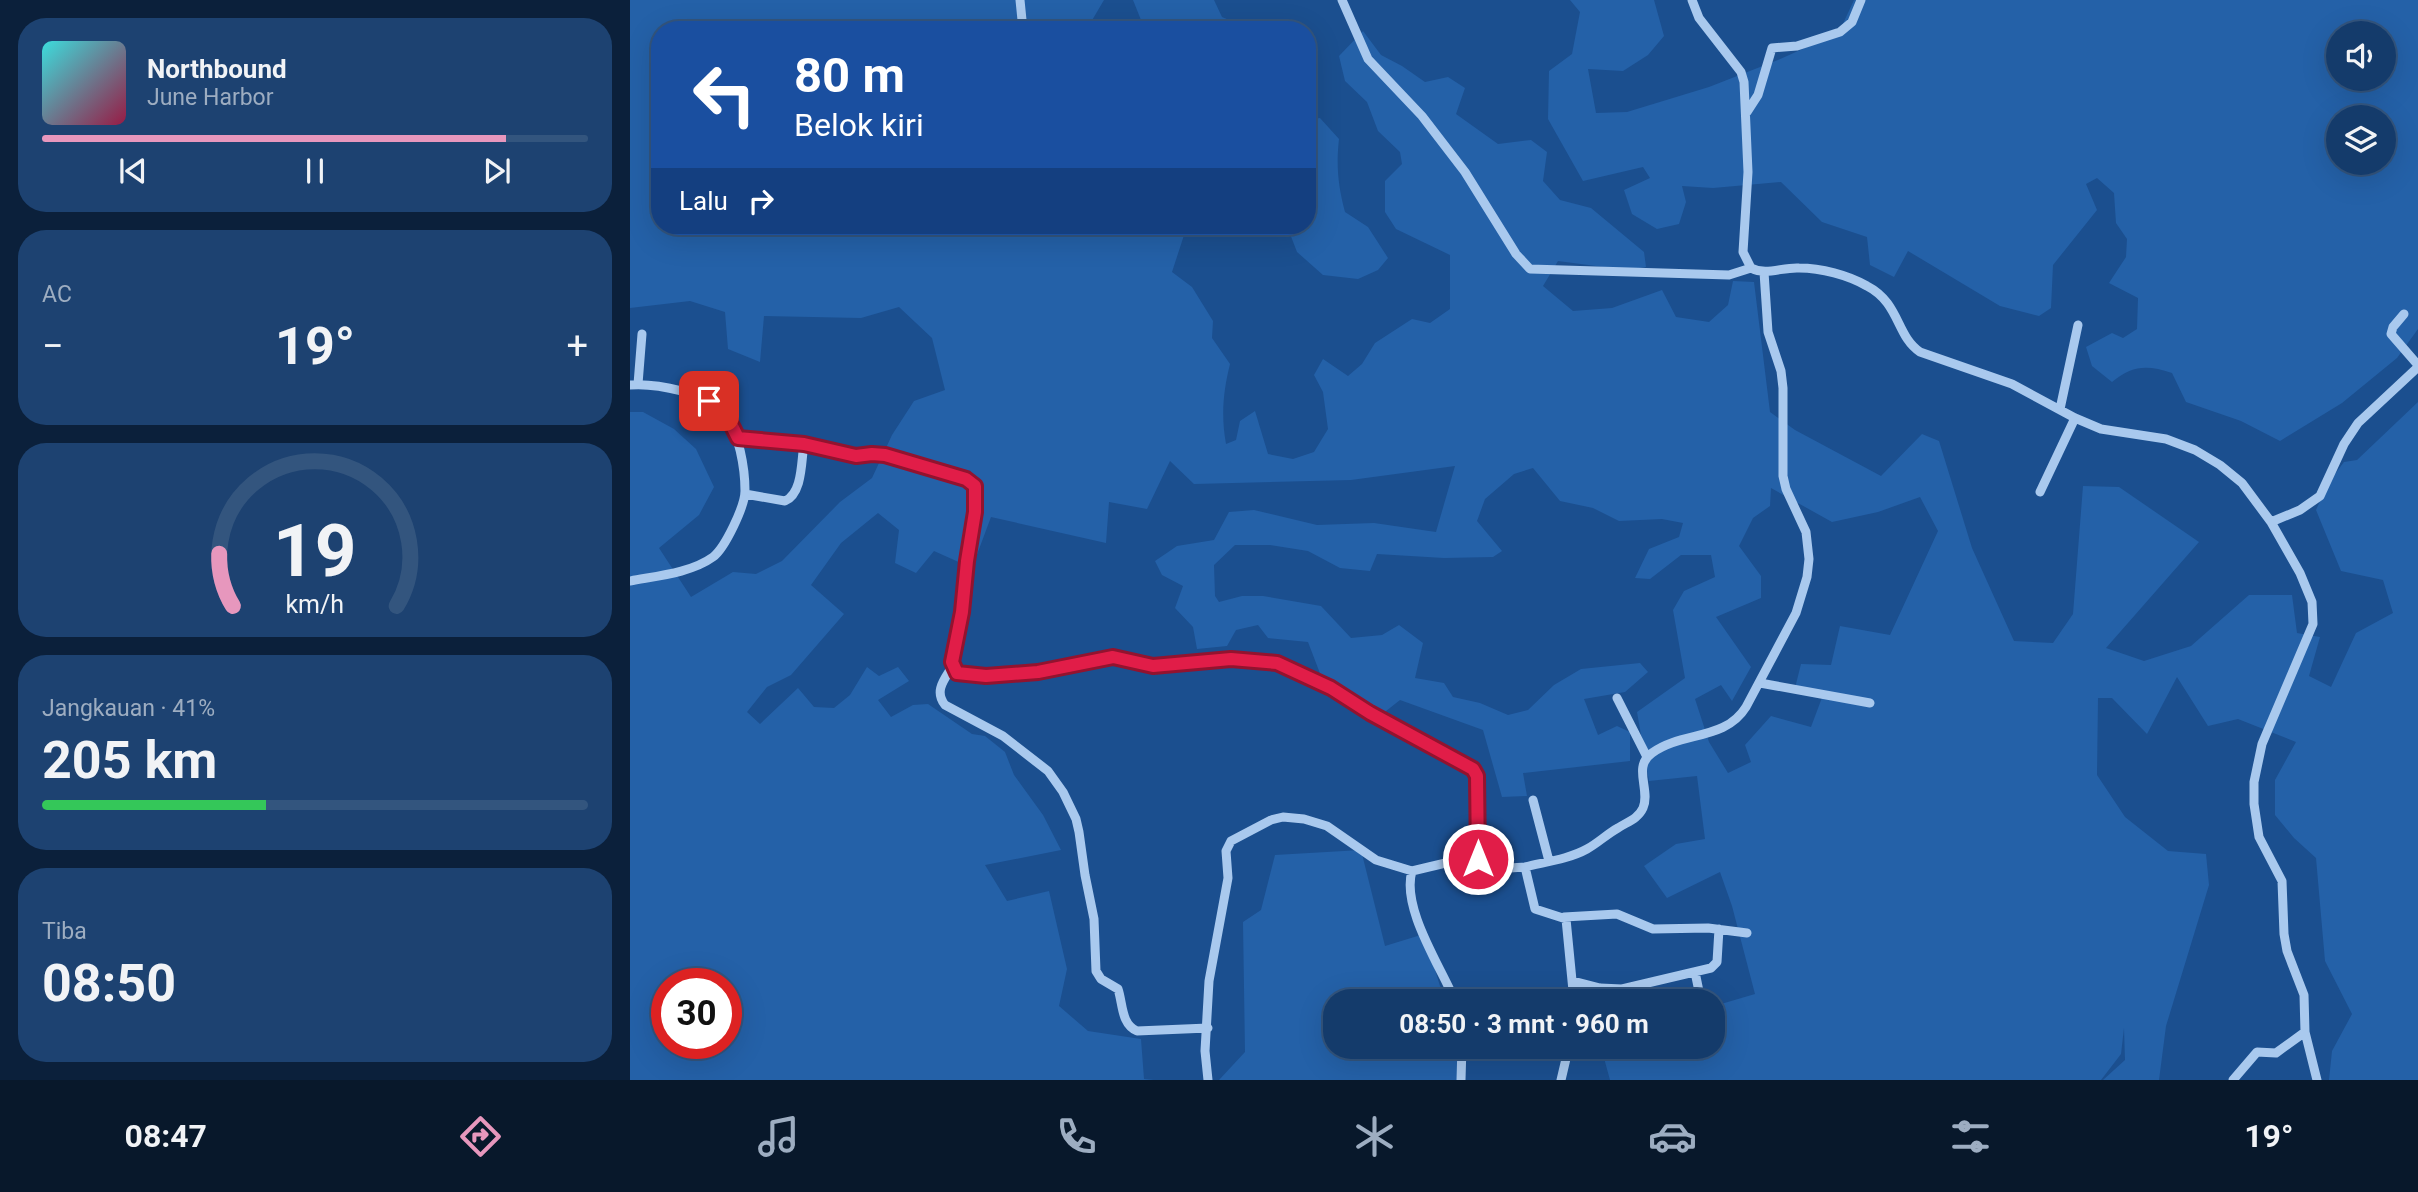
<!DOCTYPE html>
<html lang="id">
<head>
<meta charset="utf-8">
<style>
  :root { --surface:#143b6b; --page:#1d4271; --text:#f1f3f6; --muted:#9dadc1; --line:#33557e; --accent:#e797bd }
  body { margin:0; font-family:Roboto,sans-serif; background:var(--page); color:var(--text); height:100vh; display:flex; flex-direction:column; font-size:26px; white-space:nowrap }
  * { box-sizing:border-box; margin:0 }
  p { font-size:23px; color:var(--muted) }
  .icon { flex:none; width:38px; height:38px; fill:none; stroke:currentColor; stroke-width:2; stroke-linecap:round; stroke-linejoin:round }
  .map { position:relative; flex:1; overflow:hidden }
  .side { display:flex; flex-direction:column; gap:18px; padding:18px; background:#0b203b; width:630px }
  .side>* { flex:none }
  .top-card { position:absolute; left:21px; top:21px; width:665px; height:214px; border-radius:28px; box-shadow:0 7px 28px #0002,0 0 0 2px var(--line); background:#1a4fa0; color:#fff; overflow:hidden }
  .controls { position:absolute; left:1696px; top:21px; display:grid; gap:14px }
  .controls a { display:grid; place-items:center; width:70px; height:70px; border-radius:50%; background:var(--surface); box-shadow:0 7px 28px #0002,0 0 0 2px var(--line); font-size:35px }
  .speed { position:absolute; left:21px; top:968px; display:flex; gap:14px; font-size:35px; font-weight:700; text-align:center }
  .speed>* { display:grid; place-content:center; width:91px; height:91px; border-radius:50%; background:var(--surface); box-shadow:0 7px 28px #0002,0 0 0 2px var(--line); line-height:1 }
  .speed .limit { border:10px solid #d22; background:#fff; color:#111 }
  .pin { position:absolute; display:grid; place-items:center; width:60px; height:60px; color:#fff; margin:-30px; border-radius:14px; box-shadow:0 4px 10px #0006 }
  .me { position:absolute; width:77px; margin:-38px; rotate:0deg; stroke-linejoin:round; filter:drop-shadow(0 0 5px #0008) }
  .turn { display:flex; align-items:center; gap:24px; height:147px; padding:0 28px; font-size:32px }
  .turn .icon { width:91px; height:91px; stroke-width:2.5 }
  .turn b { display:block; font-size:49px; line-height:60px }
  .then { display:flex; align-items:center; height:66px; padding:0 28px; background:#0003; gap:14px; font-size:26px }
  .big { font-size:52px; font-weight:700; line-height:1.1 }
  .side .card { flex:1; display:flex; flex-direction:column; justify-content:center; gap:10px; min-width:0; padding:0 24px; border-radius:28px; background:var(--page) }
  .side .dial { align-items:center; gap:0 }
  .dial svg { height:182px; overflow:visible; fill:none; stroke:var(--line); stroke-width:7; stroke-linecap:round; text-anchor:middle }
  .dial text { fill:var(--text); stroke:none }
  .song { display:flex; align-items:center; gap:21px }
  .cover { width:84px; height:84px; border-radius:10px; background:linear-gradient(135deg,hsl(180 70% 55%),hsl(340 70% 35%)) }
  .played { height:7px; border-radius:4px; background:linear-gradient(90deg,var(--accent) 85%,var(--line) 85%) }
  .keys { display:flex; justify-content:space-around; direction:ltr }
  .heat { display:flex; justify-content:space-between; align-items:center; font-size:38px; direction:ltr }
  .charge { height:10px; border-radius:5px; background:linear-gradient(90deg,#34c759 41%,var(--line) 0) }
  .trip { position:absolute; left:693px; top:989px; width:402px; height:70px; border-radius:28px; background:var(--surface); box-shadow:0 7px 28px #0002,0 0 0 2px var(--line); font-weight:700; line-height:70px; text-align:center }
  .menu { display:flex; height:112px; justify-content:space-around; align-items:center; background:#08182b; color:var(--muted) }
  .menu .icon { width:49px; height:49px }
  .menu .selected { color:var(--accent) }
  .menu b { font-size:32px; color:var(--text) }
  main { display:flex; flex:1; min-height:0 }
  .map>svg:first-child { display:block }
  .green { fill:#2461a8; fill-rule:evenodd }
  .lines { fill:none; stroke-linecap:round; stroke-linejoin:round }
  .minor { stroke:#a9c9ee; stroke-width:9 }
  .route-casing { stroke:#92132f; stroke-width:18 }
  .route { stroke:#e11d48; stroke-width:12 }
</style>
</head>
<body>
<main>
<section class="side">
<div class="card">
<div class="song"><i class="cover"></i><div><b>Northbound</b><p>June Harbor</p></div></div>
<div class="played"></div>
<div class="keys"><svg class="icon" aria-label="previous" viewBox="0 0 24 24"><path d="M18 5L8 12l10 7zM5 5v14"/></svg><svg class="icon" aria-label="pause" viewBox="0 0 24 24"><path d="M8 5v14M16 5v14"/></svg><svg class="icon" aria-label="next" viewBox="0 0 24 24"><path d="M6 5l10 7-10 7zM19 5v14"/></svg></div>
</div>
<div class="card"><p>AC</p>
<div class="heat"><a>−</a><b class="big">19°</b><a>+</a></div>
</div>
<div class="card dial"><svg viewBox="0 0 100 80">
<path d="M14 69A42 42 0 1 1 86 69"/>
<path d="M14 69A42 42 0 0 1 8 46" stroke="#e797bd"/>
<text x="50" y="56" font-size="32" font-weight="700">19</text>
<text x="50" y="72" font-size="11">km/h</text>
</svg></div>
<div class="card"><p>Jangkauan · 41%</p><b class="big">205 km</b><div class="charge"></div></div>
<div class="card"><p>Tiba</p><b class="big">08:50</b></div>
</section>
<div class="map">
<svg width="1788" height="1080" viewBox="0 0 1788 1080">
  <rect width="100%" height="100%" fill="#1b4f8f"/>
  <path class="green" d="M0,0h474l-13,22 -9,8h-422v196h527l-15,46 20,15 21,34 -1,17 18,26c-7,28 -9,52 -4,80l10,-4 4,-19 15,-10 13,43 25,5 21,-7 14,-23 -5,-37 -9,-17 9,-16 25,17 14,-12 13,-21 37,-24 18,4 20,-14v-54l-54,-26 -11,-17v-31l17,-17 -2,-12 -22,-21 -11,-29 -22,-21 -6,-25 24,-25 18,24 21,11 23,16 23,-5 17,11 -9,26 42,30 33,-4 16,12 -4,29 17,19 31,8 53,44 2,15 -20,3 -68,-9 -15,25 30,25 39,-3 50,-18 14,27 33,5 19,-17 5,-24 21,1 16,130 25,18 86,46 41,-42 17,7 33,107 42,93 39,2 20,-29 10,-128 36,1 80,55 -93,106 38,13 47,-15 58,-51h43l5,38 23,4 -11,39 22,11 25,-54 37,-20 -10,-33 -42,-9 -25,-61 12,-27 16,-21 13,-2 61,-58v678h-89l3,-29 20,-37 -27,-53 -9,-103 -22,-20 -19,-23v-35l21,-38 -58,-23 -30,7 -31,-49 -30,57 -35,-36h-14l-1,77 28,42 43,34 38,3 3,31 -43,141 -7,54h-56l22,-20 -1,-32 -3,26 -20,26h-491l-9,-33 112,-1v-44l8,2 34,-10 -23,-88 -12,-34 -53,26 -23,-32 32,-22 29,-5 -8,-63 -48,5 -12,-69 48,-34 -12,-68 11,-19 31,-14 -4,-22h-30l-31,24 -15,-1 14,-29 30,-12 4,-14 -21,-4 -43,2 -26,-13 -33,-7 -27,-33 -19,6 -29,25 -8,22 25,30 -9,6 -49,1 -67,-4 -7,17 -30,-3 -32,-17 -38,-6h-35l-21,20 1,31 4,6 23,-6h21l58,10 30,32 31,-3 17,-10 24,18 -8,35 29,5 9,14 27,6 28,12 20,-5 26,-25 27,-16 59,-6 8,9 -23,20 -41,7 14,36 19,-9 13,6v29l-107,12 4,23 -25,1 -19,-67 -83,-30 -19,15 -60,-39 -13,-34 -40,-4 -10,-13 -22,5 -9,16 -30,3 -4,-22 -18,-19 8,-22 -21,-11 -7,-14 22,-15 37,-6 15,-28 25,-2 63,15 57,-2 62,9 19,-66 -104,14 -157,4 -24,-23 -23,48 -38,-7 -3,41 -115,-26 -19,51 -38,-17 -18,22 -21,-10 4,-33 -21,-17 -37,30 -30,42 33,29 -53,61 -24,12 -20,25 13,12 38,-36 16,19 20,1 16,-13 17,-28 12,9 19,-9 11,14 -31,19 13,17 22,-12 15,-1 44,30 13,2 20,16 9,23 29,40 18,35 -76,15 22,36 42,-10 18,78 -8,37 29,25 53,8 3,40 10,1h-524v-668h13l31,17 22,20 18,38 -15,28 -40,33 32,49 42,-25 23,2 26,-13 58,-59 32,-24 20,-43 22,-34 31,-11 -13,-52 -33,-31 -38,11 -97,-2 -4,46 -32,-13 -3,-37 -35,-11 -60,7zM1141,488l61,34 46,-10 42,-15 18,34 -48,104 -50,-9 -9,39 -30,-1 -6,24 28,7 -12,32 -40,-11 -26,29 6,17 -23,11 -19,-31 -14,-43 26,-14 11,16 19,-34 -35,-50 45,-19v-22l-22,-30 14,-28 17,-12zM37,984h59v59h-59z
    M503,0h81l8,17 21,9 1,4h-99z
    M940,0h84l10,36 -16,19 -25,16 -35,-2 8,44 31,-1 82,-25 69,-27 49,-22 14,-10 13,-28h564v329l-21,29 -55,45 -62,38 -39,-20 -55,-19 -14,-29c-25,-8 -39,-8 -60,9l-20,-16 -6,-19 26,-14 11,5 14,-9 1,-31 -29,-15 17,-26 1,-18 -11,-16 -2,-30 -17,-15 -11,6 11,26 -44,55 -2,43 -12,8 -39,-10 -92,-55 -14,26 -24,-12 -3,-28 -45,-15 -41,-40 -68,6 -31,-2 4,16 -7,22 -22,5 -25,-15 -8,-24 26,-12 -7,-11 -60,14 -35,-62 1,-48 23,-17 8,-42zM1708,33h46v46h-46zM1708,117h46v46h-46z
    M690,118l19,21c-3,26 -1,47 6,73l23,15 20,31 -10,12 -20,9 -35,-4 -26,-23 -10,-26h20v-106z
    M731,850l24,96 39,-12 16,52 11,15h-116v45l125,1 -1,33h-240l26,-28 -2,-130 18,-12 14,-55z"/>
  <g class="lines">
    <path class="minor" d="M390,0l3,30
      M712,0l26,59 54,57 43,56 51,82 14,15 199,6 22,-7
      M1062,0l7,18 42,54 3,10 4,90 -5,80 8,16c15,8 31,-1 48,0 22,0 49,7 68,18 33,17 29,50 53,66l92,32 63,34 26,11 65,10 29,11 25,15 22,18 29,39 29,51 12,29 1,22 -51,120 -8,38v22l5,33 23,44 2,53 3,17 17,44 1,37 12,48
      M1117,112l11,-17 14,-47 25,-2 43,-14 12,-10 9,-22
      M1774,314l-11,13 -2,7 27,31
      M8,384l4,-50
      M0,385c25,-2 80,8 95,29 14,19 20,54 20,77 0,15 -20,57 -32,66 -22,16 -57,19 -83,24
      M1430,409l18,-84
      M108,438l66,6 52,12 16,-2 24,3 75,25 6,9 -18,143 -7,28v5l5,6 29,3 52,-4 75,-15 40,9 78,-7 46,4 54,25 39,25 97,51 10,12 1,83c12,13 30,9 47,8l10,42 31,10 8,82
      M1410,492l35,-74
      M115,494l40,7c18,-8 16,-40 19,-57
      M1641,522l29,-12 20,-14 24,-52 14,-21 60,-56
      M322,667c-8,13 -18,24 -7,38l58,31 45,35 15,21 13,27 3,13 6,43 9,44 2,52 5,8 17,10c5,15 3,35 19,42l71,-3
      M1130,683l110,20
      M987,698l30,59
      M903,800l16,61
      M895,867c20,-5 44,-8 62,-18 11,-6 20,-15 31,-21 9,-6 20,-9 25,-20 8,-18 -11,-41 9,-55 30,-22 73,-12 94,-46l50,-94 11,-36 2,-18 -3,-27 -20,-43 -3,-13v-88l-2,-17 -13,-39 -4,-60
      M782,871c-11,37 29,96 43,130
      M934,917l53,-3 36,15 55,-1 39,5
      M1065,972l6,29
      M943,981l27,7 22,1 89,-21 6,-6 2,-33
      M578,1080l-3,-29 4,-70 19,-103 -2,-27 5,-10 40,-21 12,-3 21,2 23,7 49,34 36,11 42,-10 24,-2
      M831,1080l1,-34
      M931,1080l8,-34
      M1603,1080l24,-28 19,1 29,-21"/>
  </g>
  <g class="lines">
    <defs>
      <path id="route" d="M79,401l16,11 13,26 66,6 52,12 16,-2 13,1 81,24 9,7v26l-8,49 -5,51 -10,50 5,11 29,3 52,-4 75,-15 40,9 78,-7 46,4 54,25 39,25 103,56 4,7 1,83"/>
    </defs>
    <use href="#route" class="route-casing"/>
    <use href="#route" class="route"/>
  </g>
</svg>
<div class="controls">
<a><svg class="icon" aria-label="sound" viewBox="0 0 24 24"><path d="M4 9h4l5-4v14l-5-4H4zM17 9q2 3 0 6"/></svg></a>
<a><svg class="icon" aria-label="layers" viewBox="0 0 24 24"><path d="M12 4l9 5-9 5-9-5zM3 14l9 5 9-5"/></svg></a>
</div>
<div class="speed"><div class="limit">30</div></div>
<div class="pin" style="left:79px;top:401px;background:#d93025"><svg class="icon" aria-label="arrive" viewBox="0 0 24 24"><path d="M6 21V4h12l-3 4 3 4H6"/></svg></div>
<svg class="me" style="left:848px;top:859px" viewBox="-20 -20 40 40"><circle r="17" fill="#e11d48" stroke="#fff" stroke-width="3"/><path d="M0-11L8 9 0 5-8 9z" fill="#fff"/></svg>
<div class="trip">08:50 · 3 mnt · 960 m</div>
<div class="top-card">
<div class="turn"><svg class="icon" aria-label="left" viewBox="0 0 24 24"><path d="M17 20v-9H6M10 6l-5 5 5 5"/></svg><div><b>80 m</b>Belok kiri</div></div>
<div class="then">Lalu<svg class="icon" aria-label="right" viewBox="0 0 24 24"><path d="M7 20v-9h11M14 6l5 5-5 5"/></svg></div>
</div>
</div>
</main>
<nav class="menu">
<b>08:47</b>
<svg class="icon selected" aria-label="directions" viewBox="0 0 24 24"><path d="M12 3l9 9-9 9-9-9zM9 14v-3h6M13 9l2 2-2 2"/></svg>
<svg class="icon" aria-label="music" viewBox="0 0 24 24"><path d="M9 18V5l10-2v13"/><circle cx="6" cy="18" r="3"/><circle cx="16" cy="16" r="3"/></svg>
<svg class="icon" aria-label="phone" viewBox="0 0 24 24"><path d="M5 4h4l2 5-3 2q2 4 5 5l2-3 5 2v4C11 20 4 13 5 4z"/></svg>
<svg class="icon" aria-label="climate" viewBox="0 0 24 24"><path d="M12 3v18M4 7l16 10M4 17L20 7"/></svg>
<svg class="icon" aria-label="car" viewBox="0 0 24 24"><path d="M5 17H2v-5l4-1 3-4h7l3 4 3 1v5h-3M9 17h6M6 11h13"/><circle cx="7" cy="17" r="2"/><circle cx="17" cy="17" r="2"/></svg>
<svg class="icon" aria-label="filters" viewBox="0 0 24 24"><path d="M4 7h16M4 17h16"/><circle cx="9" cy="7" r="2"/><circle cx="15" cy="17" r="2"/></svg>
<b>19°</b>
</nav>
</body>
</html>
